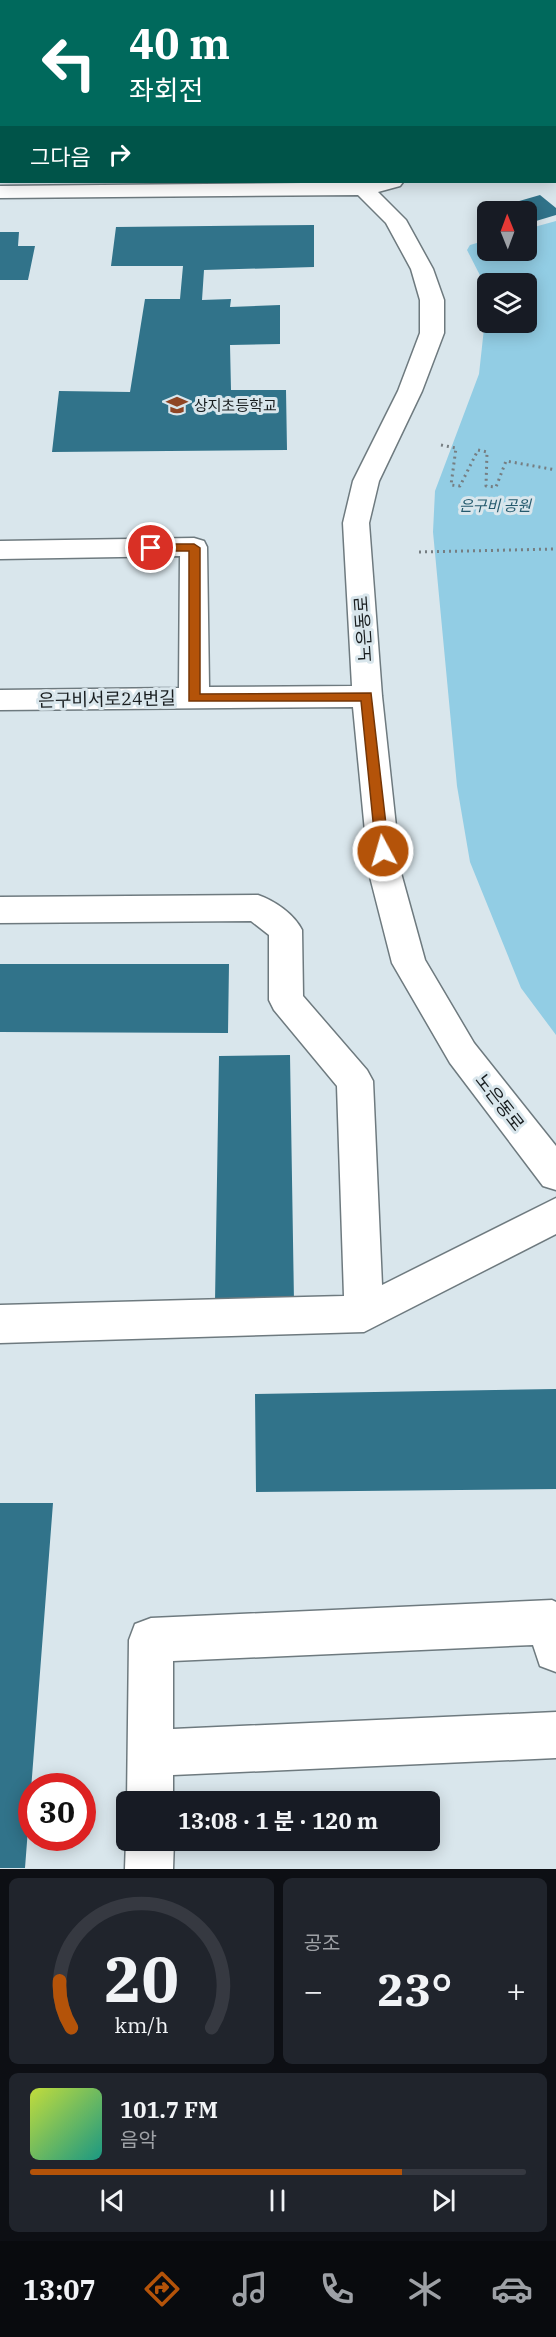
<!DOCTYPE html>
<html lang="ko">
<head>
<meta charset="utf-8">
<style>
  :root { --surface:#171b24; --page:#20242c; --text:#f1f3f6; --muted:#9ea1a6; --line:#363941; --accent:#b45309 }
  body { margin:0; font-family:"IBM Plex Serif","Noto Sans KR",serif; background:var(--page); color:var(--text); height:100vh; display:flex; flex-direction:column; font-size:22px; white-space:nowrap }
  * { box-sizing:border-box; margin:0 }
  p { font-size:20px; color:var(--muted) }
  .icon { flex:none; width:33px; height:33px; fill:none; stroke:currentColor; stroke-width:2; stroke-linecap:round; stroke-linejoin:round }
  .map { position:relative; height:1869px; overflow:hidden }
  .details { display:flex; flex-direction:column; gap:9px; padding:9px; background:#0d0f14; flex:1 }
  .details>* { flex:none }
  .banner { position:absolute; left:0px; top:0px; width:556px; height:183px; box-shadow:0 3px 15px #0003; background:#00695c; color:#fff; overflow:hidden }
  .needle { width:39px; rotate:359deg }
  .buttons { position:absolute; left:477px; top:201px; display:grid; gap:12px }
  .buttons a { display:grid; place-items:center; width:60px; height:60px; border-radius:9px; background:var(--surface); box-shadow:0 3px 15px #0003; font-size:30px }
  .speed { position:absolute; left:18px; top:1773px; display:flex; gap:12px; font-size:30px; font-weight:700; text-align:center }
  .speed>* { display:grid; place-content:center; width:78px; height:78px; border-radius:50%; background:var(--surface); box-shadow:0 3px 15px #0003; line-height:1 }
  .speed .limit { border:9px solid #d22; background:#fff; color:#111 }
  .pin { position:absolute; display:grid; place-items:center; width:51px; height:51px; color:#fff; margin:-26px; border:3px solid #fff; border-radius:50%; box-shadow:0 2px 6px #0007 }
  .me { position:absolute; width:66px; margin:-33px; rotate:354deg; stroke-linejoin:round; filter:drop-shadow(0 0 4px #0008) }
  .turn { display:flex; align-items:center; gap:21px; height:126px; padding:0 30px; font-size:27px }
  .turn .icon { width:78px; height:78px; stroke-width:2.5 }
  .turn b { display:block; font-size:42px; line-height:51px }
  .then { display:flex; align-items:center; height:57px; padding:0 30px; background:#0003; gap:12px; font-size:22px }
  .big { font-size:45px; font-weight:700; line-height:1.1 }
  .details .widget { flex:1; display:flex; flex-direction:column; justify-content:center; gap:9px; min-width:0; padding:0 21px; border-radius:9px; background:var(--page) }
  .details .dial { align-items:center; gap:0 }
  .dial svg { height:156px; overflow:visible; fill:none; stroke:var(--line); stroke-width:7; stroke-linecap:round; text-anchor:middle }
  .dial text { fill:var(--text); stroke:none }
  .song { display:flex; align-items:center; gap:18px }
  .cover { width:72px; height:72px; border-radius:9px; background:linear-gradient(135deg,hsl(70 70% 55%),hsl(170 70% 35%)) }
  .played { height:6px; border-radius:3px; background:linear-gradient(90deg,var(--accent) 75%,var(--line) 75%) }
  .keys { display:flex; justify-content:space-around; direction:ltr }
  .heat { display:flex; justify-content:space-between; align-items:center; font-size:33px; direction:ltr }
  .details .tiles { flex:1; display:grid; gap:9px; grid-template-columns:1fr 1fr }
  .widget:last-child { grid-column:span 2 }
  .trip { position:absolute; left:116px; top:1791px; width:324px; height:60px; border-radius:9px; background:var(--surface); box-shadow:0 3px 15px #0003; font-weight:700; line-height:60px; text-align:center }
  .tabs { display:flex; height:96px; justify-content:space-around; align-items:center; background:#090b0e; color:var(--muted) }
  .tabs .icon { width:42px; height:42px }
  .tabs .active { color:var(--accent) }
  .tabs b { font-size:27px; color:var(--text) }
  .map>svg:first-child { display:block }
  .green { fill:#92cde4 }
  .building { fill:#31738a }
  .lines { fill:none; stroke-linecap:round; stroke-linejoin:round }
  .minor-casing { stroke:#6e7a7f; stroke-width:3 }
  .path-far1 { stroke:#767e82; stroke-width:2; stroke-dasharray:2 3; stroke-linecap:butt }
  .path { stroke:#767e82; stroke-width:3; stroke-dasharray:2 4; stroke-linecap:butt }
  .minor { fill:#fff; fill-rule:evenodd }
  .route { fill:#b45309; stroke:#753606; stroke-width:1.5 }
  .labels { text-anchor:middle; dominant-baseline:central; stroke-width:6; stroke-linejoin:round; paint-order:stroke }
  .far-poi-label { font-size:15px; fill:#181d1f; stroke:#d9e6ec; text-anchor:start }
  .far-park-label { font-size:15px; font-style:italic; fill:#255a6d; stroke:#d9e6ec }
  .street-label { font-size:18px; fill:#181d1f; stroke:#d9e6ec }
</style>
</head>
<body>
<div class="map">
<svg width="556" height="1869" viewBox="0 0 556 1869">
  <rect width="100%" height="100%" fill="#d9e6ec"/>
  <path class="green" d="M188,0h368v105l-1,-103z
    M556,221v814l-35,-47 -51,-126 -13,-76 -24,-254 2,-41 44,-117 8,-73 1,21h38v-38h-38l-1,5 -20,-39 3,-5 17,-5 1,10h38l1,-21z"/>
  <path class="building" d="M540,195l16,13v7l-30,9v-12h-32l-3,-3z
    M314,225v42l-110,3 -2,30 29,-1 -1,8 50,-2v39l-50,1 1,45h55l1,60 -235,2 7,-61 71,1 15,-93h35l3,-33h-72l5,-39z
    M0,232h19l-1,14h17l-7,34h-28z
    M0,964h229l-1,69 -228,-1z
    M290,1055l4,247h-79l4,-246z
    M556,1389v100l-300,3 -1,-98z
    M0,1503h53l-28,365h-25z"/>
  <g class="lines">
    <defs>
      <path id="minor" d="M96,0h20l1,2h-20z
        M0,35h2v12h-2z
        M555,132h1v12h-1z
        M403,182l-3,4 -22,6 28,28 27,49 11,31v33l-22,58 -43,90 -10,42 13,173 19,177 24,87 49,83 82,103v44l-13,-4 -93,-123 -58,-100 -23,-90 -16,-166 -353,3v-20l179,-2 1,-132 -180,3v-18l194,-3 10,3 3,6 2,140 143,-1 -9,-163 10,-42 45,-90 22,-58v-33l-9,-31 -25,-46 -28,-28 -358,3v-12z
        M258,895c17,6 36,19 44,35l1,66 64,74 6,11 9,204 174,-87v36l-192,98 -364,11v-38l344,-9 -7,-210 -63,-76 -5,-10v-65l-18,-14 -251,2v-26z
        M552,1600l4,2v70l-16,-6 -7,-21 -360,16v68l383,-17v46l-383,17v27h-46l2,-162 6,-16 16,-6z
        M126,1840h48l-1,29h-48z"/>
    </defs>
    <use href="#minor" class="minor-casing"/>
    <path class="path-far1" d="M247,0l2,2
      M497,2l2,-2"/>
    <path class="path" d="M441,445l15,3 -5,37 9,1 18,-36 9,2 -1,34 10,1 10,-26 50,9
      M419,552l137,-3"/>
    <use href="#minor" class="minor"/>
  </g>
  <path class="route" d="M151,544h43l6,4v146l171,-1 18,158 -2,3h-9l-2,-3 -15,-150h-172v-150h-42l-1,-3z"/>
  <defs>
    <symbol id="school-bare" viewBox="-9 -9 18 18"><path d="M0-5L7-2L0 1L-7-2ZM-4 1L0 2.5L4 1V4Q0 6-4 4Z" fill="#8e4625" stroke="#d9e6ec" stroke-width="2.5" paint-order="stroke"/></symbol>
  </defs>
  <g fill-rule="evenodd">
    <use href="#school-bare" x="162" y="390" width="30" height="30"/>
  </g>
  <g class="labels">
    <g class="far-poi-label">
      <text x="194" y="405">상지초등학교</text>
    </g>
    <g class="far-park-label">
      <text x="495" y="505">은구비 공원</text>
    </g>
    <g class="street-label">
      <text transform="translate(363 629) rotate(-94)">노은동로</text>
      <text transform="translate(107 699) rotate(-1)">은구비서로24번길</text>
      <text transform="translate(500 1102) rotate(52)">노은동로</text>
    </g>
  </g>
</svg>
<div class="buttons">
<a><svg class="needle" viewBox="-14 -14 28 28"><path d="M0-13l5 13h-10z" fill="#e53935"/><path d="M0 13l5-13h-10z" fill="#9ea1a6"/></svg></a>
<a><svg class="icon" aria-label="layers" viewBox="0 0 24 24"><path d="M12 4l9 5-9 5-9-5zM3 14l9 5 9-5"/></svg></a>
</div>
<div class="speed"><div class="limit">30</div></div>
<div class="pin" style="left:151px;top:548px;background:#d93025"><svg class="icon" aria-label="arrive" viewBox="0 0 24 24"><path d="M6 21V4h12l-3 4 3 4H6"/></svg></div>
<svg class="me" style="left:383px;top:851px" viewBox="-20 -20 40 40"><circle r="17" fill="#b45309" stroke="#fff" stroke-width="3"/><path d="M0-11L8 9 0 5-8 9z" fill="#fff"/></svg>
<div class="trip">13:08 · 1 분 · 120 m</div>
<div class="banner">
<div class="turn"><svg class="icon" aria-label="left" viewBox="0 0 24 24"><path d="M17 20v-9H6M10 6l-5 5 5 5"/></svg><div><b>40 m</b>좌회전</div></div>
<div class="then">그다음<svg class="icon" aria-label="right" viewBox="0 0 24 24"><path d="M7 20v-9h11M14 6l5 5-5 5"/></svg></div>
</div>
</div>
<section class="details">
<div class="tiles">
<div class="widget dial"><svg viewBox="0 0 100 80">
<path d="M14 69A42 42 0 1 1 86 69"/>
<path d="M14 69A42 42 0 0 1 8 45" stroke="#b45309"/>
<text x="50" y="56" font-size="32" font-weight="700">20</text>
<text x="50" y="72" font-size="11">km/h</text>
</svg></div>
<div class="widget"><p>공조</p>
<div class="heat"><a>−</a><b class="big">23°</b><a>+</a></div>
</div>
<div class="widget">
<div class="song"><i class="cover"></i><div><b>101.7 FM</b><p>음악</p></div></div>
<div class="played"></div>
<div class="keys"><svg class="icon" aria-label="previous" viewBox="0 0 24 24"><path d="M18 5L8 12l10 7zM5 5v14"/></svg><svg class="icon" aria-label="pause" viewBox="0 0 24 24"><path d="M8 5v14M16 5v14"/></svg><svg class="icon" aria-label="next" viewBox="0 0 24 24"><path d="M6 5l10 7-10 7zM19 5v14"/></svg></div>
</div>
</div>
</section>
<nav class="tabs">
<b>13:07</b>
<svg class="icon active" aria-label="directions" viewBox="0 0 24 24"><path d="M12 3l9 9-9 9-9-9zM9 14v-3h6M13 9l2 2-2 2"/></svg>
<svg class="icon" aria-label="music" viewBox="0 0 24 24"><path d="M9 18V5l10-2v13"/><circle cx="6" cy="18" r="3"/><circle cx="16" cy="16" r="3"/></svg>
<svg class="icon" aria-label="phone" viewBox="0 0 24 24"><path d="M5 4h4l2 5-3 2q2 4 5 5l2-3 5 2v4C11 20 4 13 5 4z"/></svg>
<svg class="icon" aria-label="climate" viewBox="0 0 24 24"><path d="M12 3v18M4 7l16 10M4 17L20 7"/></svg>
<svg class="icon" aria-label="car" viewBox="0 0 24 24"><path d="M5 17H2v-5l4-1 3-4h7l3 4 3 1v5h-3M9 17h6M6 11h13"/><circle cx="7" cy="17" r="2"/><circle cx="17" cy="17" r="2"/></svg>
</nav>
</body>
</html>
